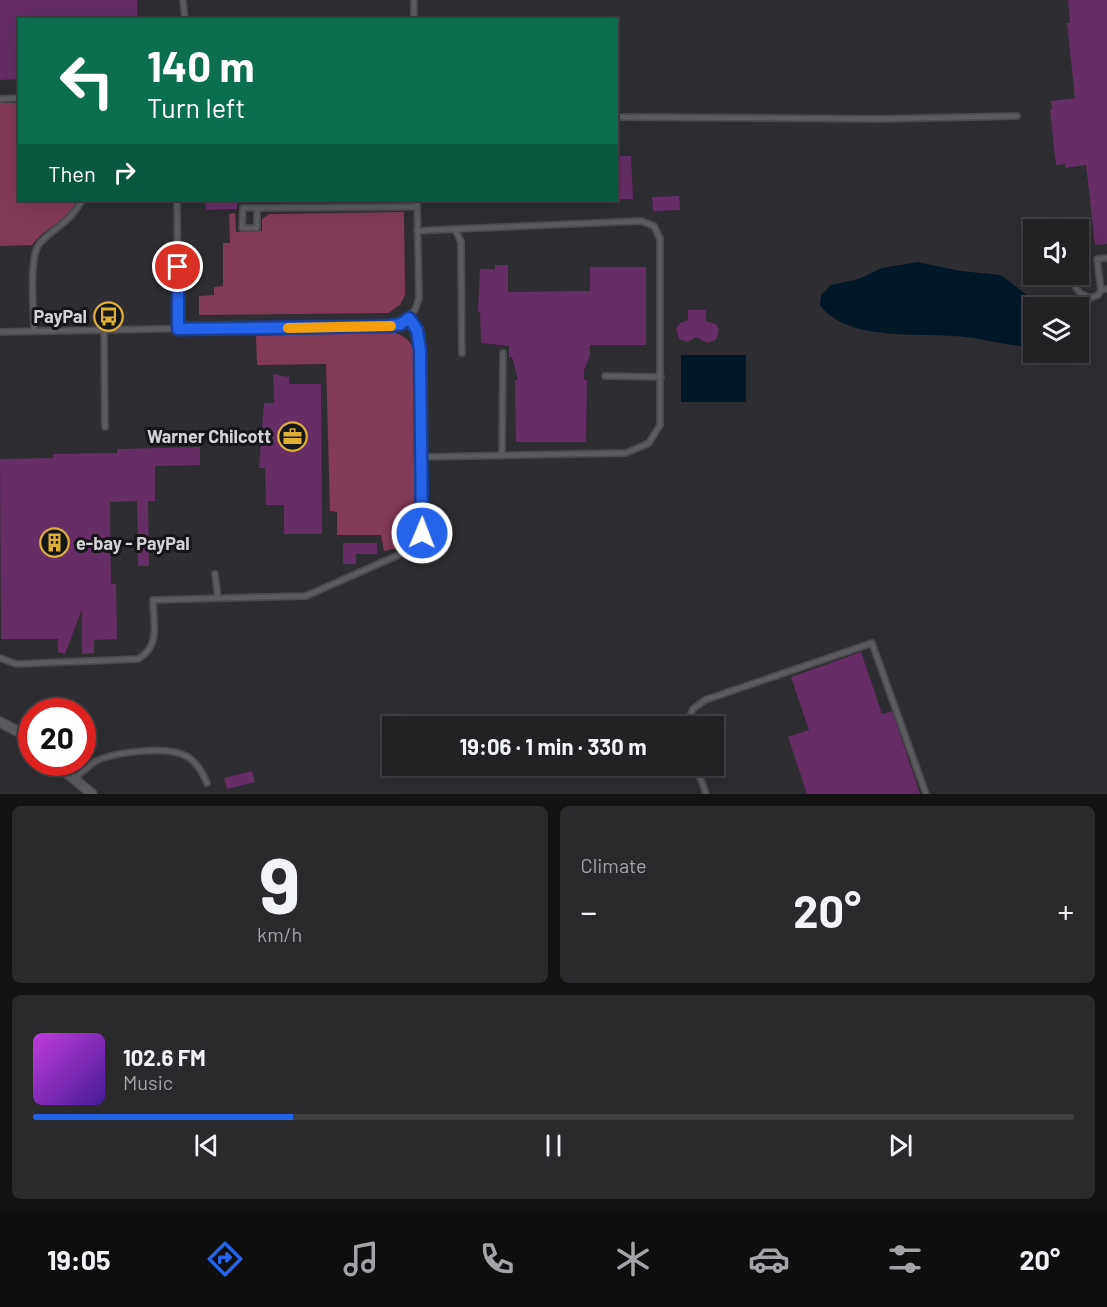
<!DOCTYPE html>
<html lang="en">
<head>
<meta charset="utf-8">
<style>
  :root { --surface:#222225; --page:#2a2a2d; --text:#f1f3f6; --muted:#a2a4a7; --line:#3f3f42; --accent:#2563eb }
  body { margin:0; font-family:Barlow,sans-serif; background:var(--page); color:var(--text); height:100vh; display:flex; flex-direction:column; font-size:22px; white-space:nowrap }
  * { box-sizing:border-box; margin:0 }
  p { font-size:20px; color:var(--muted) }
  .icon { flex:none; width:33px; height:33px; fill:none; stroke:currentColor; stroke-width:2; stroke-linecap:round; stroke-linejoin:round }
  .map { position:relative; height:794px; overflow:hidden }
  .side { display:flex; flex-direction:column; gap:12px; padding:12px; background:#131314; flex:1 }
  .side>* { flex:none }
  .banner { position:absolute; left:18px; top:18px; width:600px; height:183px; border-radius:0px; box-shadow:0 6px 24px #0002,0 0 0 2px var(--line); background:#0b6e4f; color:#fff; overflow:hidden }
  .buttons { position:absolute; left:1023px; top:219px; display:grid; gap:12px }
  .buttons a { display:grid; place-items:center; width:66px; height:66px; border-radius:0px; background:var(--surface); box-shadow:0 6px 24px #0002,0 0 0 2px var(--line); font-size:30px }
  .speed { position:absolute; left:18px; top:698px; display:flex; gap:12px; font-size:30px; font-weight:700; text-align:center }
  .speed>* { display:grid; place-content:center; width:78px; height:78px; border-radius:50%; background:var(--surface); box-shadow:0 6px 24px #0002,0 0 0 2px var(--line); line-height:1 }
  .speed .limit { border:9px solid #d22; background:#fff; color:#111 }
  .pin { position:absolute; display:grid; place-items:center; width:51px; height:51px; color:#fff; margin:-26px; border:3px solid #fff; border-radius:50%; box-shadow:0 2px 6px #0007 }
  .me { position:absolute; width:66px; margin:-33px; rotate:1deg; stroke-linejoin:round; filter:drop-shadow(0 0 4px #0008) }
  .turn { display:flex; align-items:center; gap:21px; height:126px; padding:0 30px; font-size:27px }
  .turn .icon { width:78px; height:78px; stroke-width:2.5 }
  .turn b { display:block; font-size:42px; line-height:51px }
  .then { display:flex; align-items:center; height:57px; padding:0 30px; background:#0003; gap:12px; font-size:22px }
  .big { font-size:45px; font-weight:700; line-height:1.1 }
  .side .widget { flex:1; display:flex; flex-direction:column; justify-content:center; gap:9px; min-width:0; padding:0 21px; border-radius:9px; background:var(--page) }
  .side .dial { align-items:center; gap:0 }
  .dial b { font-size:78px; line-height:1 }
  .song { display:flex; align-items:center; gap:18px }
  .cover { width:72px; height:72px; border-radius:9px; background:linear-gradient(135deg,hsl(290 70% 55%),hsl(260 70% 35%)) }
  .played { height:6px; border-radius:3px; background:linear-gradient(90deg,var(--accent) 25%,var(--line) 25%) }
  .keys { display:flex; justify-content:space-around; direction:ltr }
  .heat { display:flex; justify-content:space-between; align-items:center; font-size:33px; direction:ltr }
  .side .tiles { flex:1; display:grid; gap:12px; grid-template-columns:1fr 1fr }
  .widget:last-child { grid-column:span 2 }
  .trip { position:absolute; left:382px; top:716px; width:342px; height:60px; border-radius:0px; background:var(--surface); box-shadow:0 6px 24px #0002,0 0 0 2px var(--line); font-weight:700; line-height:60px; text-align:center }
  .menu { display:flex; height:96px; justify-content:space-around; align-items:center; background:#0e0e0f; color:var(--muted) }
  .menu .icon { width:42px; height:42px }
  .menu .active { color:var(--accent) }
  .menu b { font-size:27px; color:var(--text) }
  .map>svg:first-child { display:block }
  .green { fill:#823a56 }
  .water { fill:#001727 }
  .building { fill:#662d66 }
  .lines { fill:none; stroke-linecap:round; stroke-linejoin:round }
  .service-casing { stroke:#4b4a4e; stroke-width:8 }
  .minor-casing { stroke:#4b4a4e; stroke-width:12 }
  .service { stroke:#5c5b60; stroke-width:4.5 }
  .minor { stroke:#5c5b60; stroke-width:9 }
  .route-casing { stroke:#184099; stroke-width:15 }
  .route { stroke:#2563eb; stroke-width:10 }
  .slow { stroke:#f59e0b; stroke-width:10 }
  .labels { text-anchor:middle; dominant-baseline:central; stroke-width:6; stroke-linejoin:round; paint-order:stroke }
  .poi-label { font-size:18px; font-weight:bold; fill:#d3d2d6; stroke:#161518; text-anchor:end }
</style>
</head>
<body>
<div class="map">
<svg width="1107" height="794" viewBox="0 0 1107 794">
  <rect width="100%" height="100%" fill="#2e2d31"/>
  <path class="green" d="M0,103h19l1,97h57c-9,21 -32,27 -45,45l-32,1z
    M404,212l1,83 -5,10 -12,8 -189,2v-19l15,-1v-8l9,-1v-43h7l-1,-29 6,-1 1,19 26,-1v-12l7,-5z
    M388,332c13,1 21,6 26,18l2,179c-5,15 -18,19 -32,22l-3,-16h-44v-23l-7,-1 -4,-147 -69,1 -1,-29z"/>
  <path class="water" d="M918,262l42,9 41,4 41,32 -8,1 -1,30 -8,8c-21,-1 -40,-7 -60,-9 -41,-5 -118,6 -145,-32l1,-10 10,-10 28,-6 23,-11z
    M681,355h65v47h-65z"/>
  <path class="building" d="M0,0h137v20h-117v59l-20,1z
    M1068,0h39v244l-12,1 -9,-80 -21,3v-4l-9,1 -6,-55h2l-1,-9 24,-3 -8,-75h3z
    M617,156h14l2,43h-14z
    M679,196l1,14 -27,1 -1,-14z
    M205,200h32v9l-31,1z
    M495,265h13v27l82,-1v-24h56v78h-56v10l-6,15v10h3l-1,62h-70l-1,-62h3l-6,-23h-3v-11l-28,-3 -1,-31h-2l2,-43h15z
    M688,310h18v11l10,3 3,6 -3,10 -9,3 -11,-6 -8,5 -9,-3 -3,-10 4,-6 8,-3z
    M273,374l16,3v7h32l1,150h-38v-29h-18l-1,-37h-6l5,-65h10z
    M200,447v18l-45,1v35h-7l1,65h-11l-1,-65 -27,1 1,82h5l1,55 -23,1v13l-12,1v-45l-17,45 -7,-2v-13h-57l-1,-180 53,-1v-4l64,-1v-4z
    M343,543h34v11h-21v10h-13z
    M861,652l21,62 10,-3 28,83h-113l-19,-57 21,-7 -18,-53z
    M252,771l3,11 -28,7 -3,-11z"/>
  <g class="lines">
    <defs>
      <path id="service" d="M183,0l2,20
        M414,0v20
        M0,99l20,-1
        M616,117l265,2 136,-3
        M177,200l1,129
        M257,208v20h-15l1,-20h14l150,-1h10
        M417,231l38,-2 6,13 1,111
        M1072,282l8,11 10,5 8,-3 3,-5 6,-1
        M1101,290l-4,-31 10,-1
        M104,330l1,97
        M34,331c0,-19 -6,-74 6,-88 17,-18 29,-19 42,-43
        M0,332l401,-8 14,-14 4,-12 -2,-98
        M605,376l56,1
        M502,456l1,-103
        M422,457l204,-4 23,-10 11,-18v-186l-6,-13 -13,-5 -186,8
        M215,574l3,24
        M0,658l16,6 122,-5c23,-13 15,-36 15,-59l153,-4 106,-47 10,-16v-12l-2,-171 -3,-20 -8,-12
        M686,726l7,-17 12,-9 167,-57 54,151
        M696,765l10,29
        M74,779c7,-6 15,-13 22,-18 19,-9 73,-16 92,-4 10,7 14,15 19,26"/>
      <path id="minor" d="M0,722l23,12 9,9
        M54,762l38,32"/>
    </defs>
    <use href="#service" class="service-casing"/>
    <use href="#minor" class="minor-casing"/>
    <use href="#service" class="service"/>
    <use href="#minor" class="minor"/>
  </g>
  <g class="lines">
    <defs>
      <path id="route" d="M178,267v62l212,-3 11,-2 8,-6 8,12 3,20 2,183"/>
    </defs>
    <use href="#route" class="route-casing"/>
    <use href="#route" class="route"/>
    <path class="slow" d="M288,328l103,-2"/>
  </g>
  <defs>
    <symbol id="bus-ring" viewBox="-11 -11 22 22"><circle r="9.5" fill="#161518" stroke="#e0b034" stroke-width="1.5"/><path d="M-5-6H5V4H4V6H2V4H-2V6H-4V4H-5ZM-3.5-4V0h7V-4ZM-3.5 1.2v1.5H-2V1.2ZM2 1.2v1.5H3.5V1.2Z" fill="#e0b034"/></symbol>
    <symbol id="office-ring" viewBox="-11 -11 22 22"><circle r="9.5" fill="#161518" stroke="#e0b034" stroke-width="1.5"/><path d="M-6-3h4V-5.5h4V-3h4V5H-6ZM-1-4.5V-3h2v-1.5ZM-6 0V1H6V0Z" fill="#e0b034"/></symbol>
    <symbol id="building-ring" viewBox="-11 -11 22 22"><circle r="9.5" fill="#161518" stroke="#e0b034" stroke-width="1.5"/><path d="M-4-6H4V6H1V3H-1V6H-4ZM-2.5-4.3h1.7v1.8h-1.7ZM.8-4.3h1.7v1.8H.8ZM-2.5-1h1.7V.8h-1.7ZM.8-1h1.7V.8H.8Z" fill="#e0b034"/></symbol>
  </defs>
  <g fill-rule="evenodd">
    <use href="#bus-ring" x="92" y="300" width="33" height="33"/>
    <use href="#office-ring" x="276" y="420" width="33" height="33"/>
    <use href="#building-ring" x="38" y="526" width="33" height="33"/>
  </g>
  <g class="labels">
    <g class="poi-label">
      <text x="87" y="316">PayPal</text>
      <text x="271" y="436">Warner Chilcott</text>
      <text x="76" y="543" text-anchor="start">e-bay - PayPal</text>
    </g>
  </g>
</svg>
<div class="buttons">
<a><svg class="icon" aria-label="sound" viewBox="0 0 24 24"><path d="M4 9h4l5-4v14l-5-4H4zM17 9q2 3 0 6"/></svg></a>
<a><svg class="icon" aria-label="layers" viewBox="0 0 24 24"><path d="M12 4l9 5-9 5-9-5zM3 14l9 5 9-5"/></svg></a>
</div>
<div class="speed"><div class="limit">20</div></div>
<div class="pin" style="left:178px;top:267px;background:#d93025"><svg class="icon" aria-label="arrive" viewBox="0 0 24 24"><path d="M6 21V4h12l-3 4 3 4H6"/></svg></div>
<svg class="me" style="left:422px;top:533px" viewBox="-20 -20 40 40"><circle r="17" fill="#2563eb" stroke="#fff" stroke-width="3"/><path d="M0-11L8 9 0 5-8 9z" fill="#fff"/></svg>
<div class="trip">19:06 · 1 min · 330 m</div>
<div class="banner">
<div class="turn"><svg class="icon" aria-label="left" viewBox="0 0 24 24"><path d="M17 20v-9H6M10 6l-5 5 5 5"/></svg><div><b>140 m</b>Turn left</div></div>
<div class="then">Then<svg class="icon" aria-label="right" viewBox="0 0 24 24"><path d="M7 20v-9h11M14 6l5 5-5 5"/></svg></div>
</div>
</div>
<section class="side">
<div class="tiles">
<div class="widget dial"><b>9</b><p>km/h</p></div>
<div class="widget"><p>Climate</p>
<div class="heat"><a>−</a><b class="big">20°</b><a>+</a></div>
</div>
<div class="widget">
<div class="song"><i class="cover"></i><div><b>102.6 FM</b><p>Music</p></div></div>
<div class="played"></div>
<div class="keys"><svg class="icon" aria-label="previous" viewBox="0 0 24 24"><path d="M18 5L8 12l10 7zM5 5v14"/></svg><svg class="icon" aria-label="pause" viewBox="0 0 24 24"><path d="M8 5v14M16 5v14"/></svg><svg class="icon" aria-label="next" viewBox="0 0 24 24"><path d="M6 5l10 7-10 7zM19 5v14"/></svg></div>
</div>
</div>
</section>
<nav class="menu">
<b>19:05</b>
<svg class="icon active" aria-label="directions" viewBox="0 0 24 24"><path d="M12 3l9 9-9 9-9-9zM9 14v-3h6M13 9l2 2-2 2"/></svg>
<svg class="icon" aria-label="music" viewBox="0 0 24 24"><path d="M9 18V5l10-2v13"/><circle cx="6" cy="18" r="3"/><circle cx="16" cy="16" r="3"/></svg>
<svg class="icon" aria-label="phone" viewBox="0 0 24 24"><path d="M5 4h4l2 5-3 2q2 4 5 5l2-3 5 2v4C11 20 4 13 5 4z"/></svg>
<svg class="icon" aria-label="climate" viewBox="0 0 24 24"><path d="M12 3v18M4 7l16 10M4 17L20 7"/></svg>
<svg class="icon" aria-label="car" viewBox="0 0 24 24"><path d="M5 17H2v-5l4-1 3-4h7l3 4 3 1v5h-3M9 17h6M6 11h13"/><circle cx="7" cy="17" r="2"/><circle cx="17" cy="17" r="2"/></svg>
<svg class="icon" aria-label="filters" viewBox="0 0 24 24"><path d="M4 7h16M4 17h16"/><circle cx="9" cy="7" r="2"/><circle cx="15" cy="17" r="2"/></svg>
<b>20°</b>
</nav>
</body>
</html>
